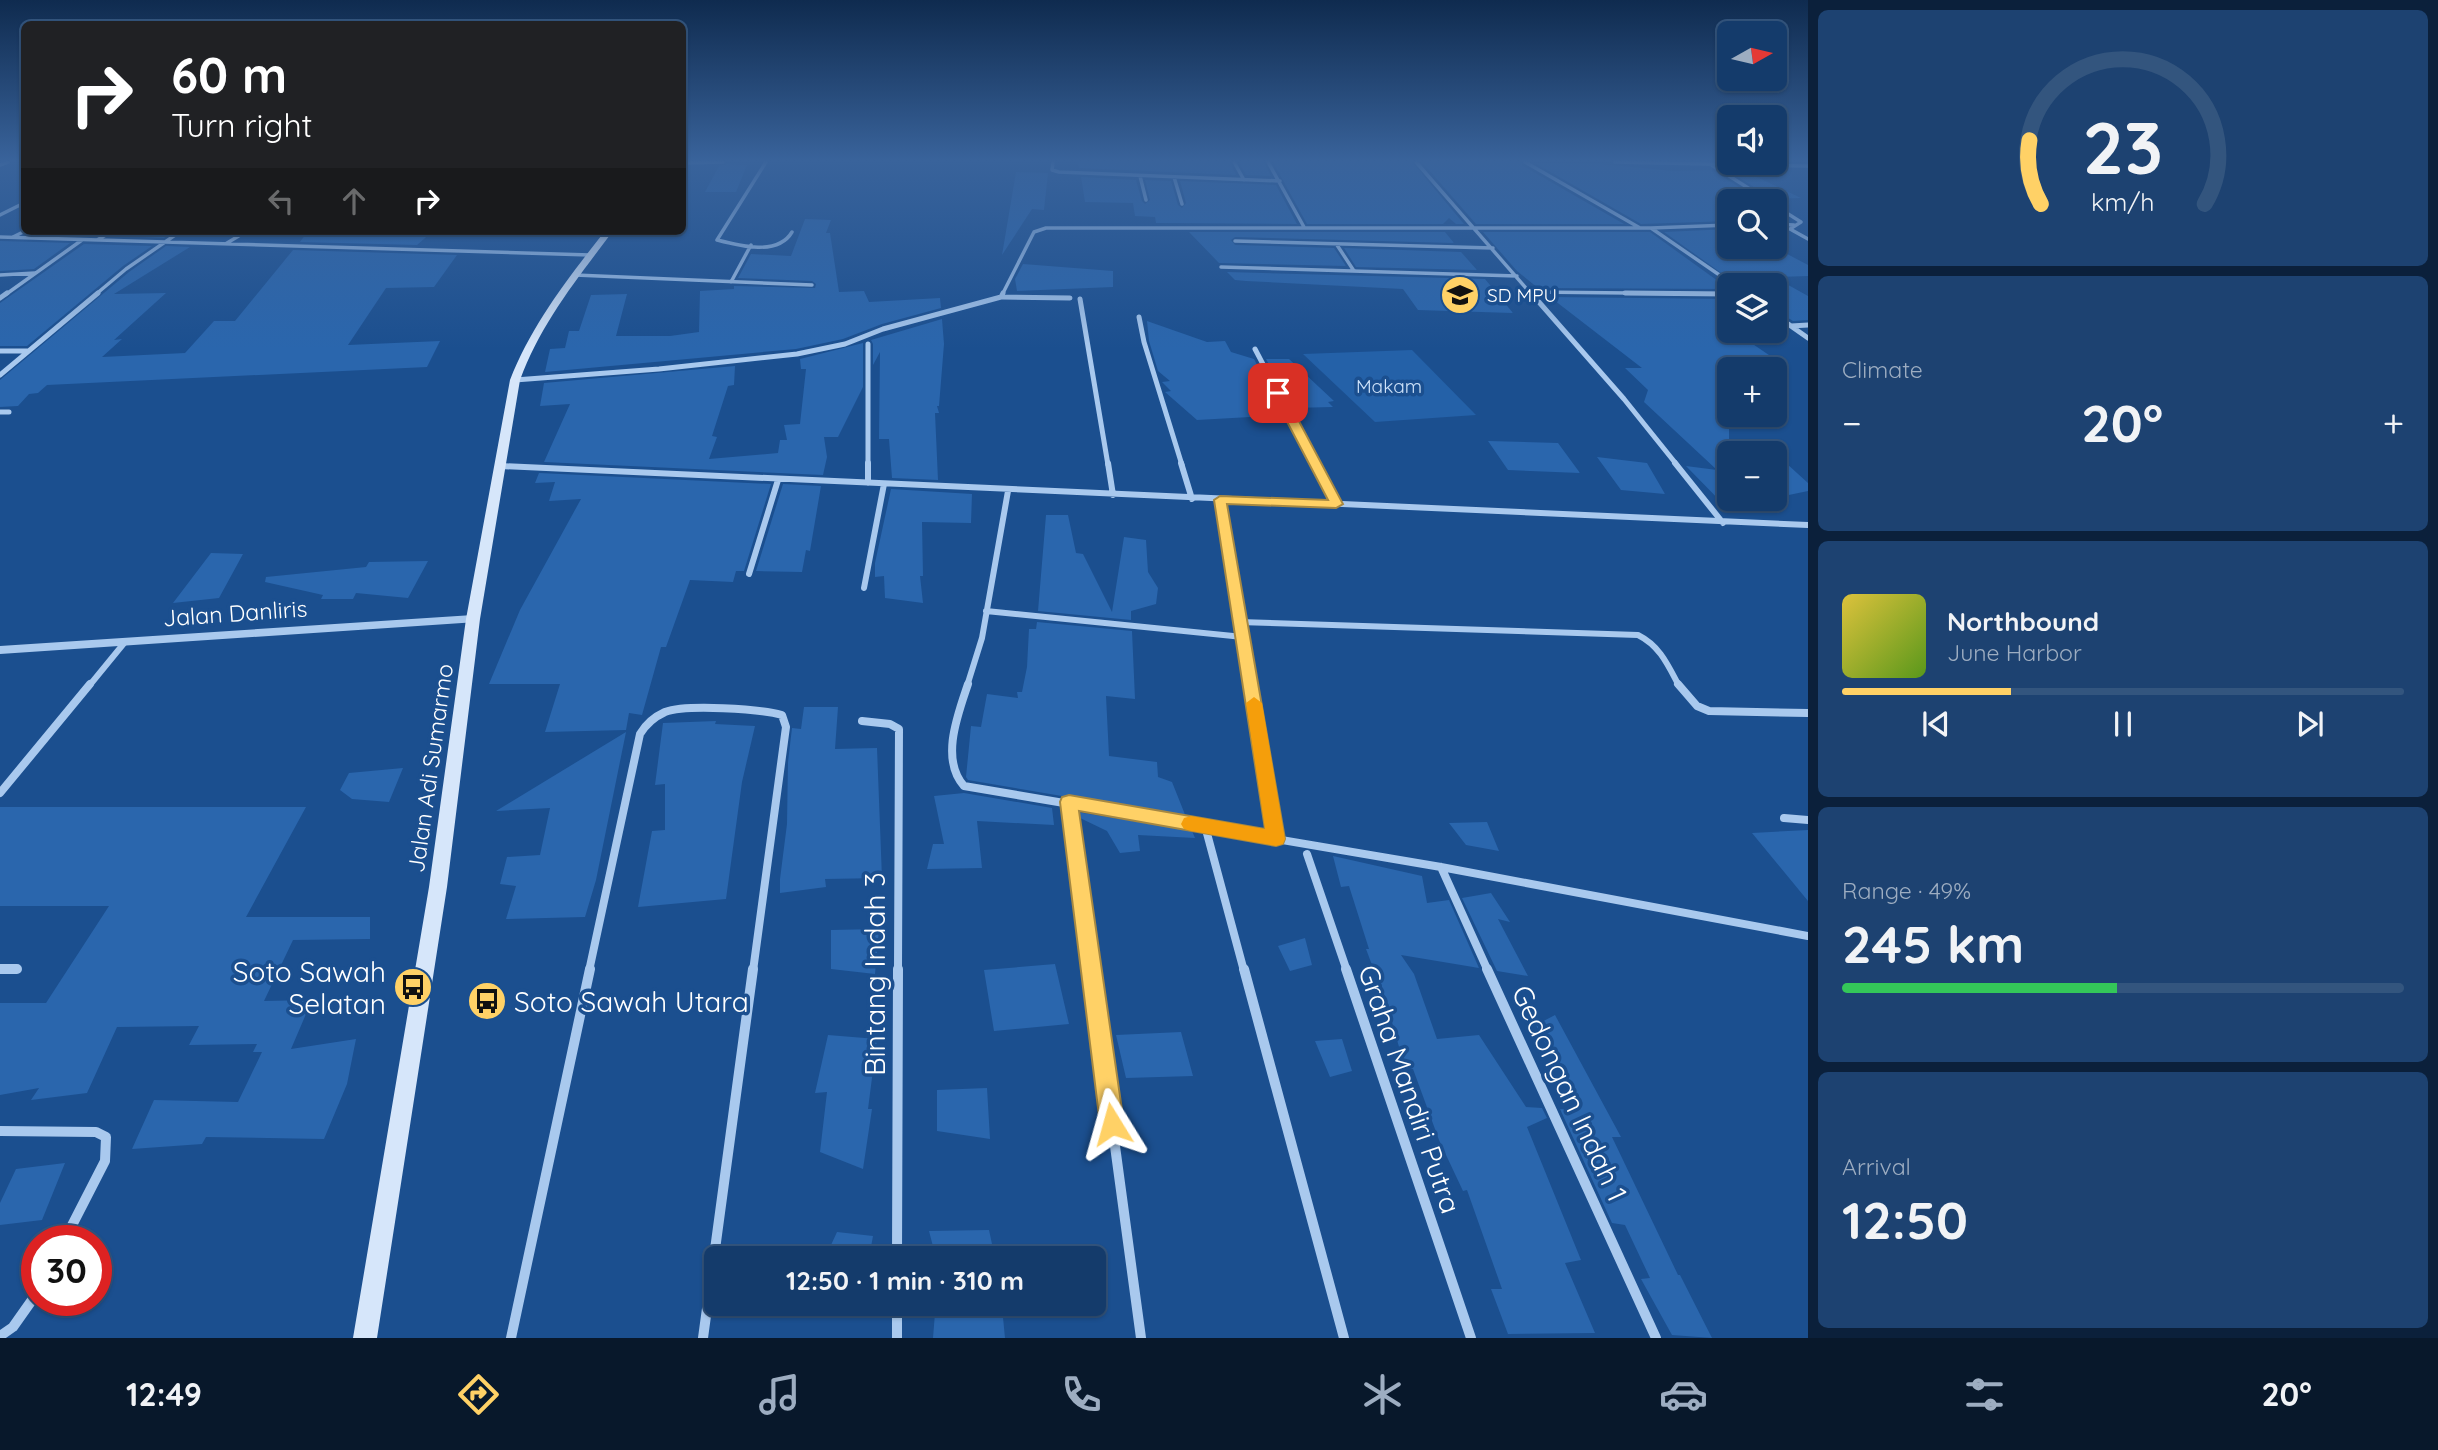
<!DOCTYPE html>
<html lang="en">
<head>
<meta charset="utf-8">
<style>
  :root { --surface:#143b6b; --page:#1d4271; --text:#f1f3f6; --muted:#9dadc1; --line:#33557e; --accent:#ffd166 }
  body { margin:0; font-family:Quicksand,sans-serif; background:var(--page); color:var(--text); height:100vh; display:flex; flex-direction:column; font-size:26px; white-space:nowrap }
  * { box-sizing:border-box; margin:0 }
  p { font-size:23px; color:var(--muted) }
  .icon { flex:none; width:38px; height:38px; fill:none; stroke:currentColor; stroke-width:2; stroke-linecap:round; stroke-linejoin:round }
  .map { position:relative; flex:1; overflow:hidden }
  .details { display:flex; flex-direction:column; gap:10px; padding:10px; background:#0b203b; width:630px }
  .details>* { flex:none }
  .top-card { position:absolute; left:21px; top:21px; width:665px; height:214px; border-radius:10px; box-shadow:0 2px 5px #0004,0 0 0 2px var(--line); background:#202124; color:#fff; overflow:hidden }
  .needle { width:46px; rotate:82deg }
  .controls { position:absolute; left:1717px; top:21px; display:grid; gap:14px }
  .controls a { display:grid; place-items:center; width:70px; height:70px; border-radius:10px; background:var(--surface); box-shadow:0 2px 5px #0004,0 0 0 2px var(--line); font-size:35px }
  .speed { position:absolute; left:21px; top:1225px; display:flex; gap:14px; font-size:35px; font-weight:700; text-align:center }
  .speed>* { display:grid; place-content:center; width:91px; height:91px; border-radius:50%; background:var(--surface); box-shadow:0 2px 5px #0004,0 0 0 2px var(--line); line-height:1 }
  .speed .limit { border:10px solid #d22; background:#fff; color:#111 }
  .pin { position:absolute; display:grid; place-items:center; width:60px; height:60px; color:#fff; margin:-30px; border-radius:14px; box-shadow:0 4px 10px #0006 }
  .me { position:absolute; width:77px; margin:-38px; rotate:352deg; stroke-linejoin:round; filter:drop-shadow(0 0 5px #0008) }
  .turn { display:flex; align-items:center; gap:24px; height:147px; padding:0 35px; font-size:32px }
  .turn .icon { width:91px; height:91px; stroke-width:2.5 }
  .turn b { display:block; font-size:49px; line-height:60px }
  .lanes { display:flex; align-items:center; height:66px; padding:0 35px; background:#0003; justify-content:center; gap:35px; direction:ltr }
  .lanes .off { opacity:.35 }
  .big { font-size:52px; font-weight:700; line-height:1.1 }
  .details .card { flex:1; display:flex; flex-direction:column; justify-content:center; gap:10px; min-width:0; padding:0 24px; border-radius:10px; background:var(--page) }
  .details .dial { align-items:center; gap:0 }
  .dial svg { height:182px; overflow:visible; fill:none; stroke:var(--line); stroke-width:7; stroke-linecap:round; text-anchor:middle }
  .dial text { fill:var(--text); stroke:none }
  .song { display:flex; align-items:center; gap:21px }
  .cover { width:84px; height:84px; border-radius:10px; background:linear-gradient(135deg,hsl(50 70% 55%),hsl(90 70% 35%)) }
  .played { height:7px; border-radius:4px; background:linear-gradient(90deg,var(--accent) 30%,var(--line) 30%) }
  .keys { display:flex; justify-content:space-around; direction:ltr }
  .heat { display:flex; justify-content:space-between; align-items:center; font-size:38px; direction:ltr }
  .charge { height:10px; border-radius:5px; background:linear-gradient(90deg,#34c759 49%,var(--line) 0) }
  .trip { position:absolute; left:704px; top:1246px; width:402px; height:70px; border-radius:10px; background:var(--surface); box-shadow:0 2px 5px #0004,0 0 0 2px var(--line); font-weight:700; line-height:70px; text-align:center }
  .menu { display:flex; height:112px; justify-content:space-around; align-items:center; background:#08182b; color:var(--muted) }
  .menu .icon { width:49px; height:49px }
  .menu .selected { color:var(--accent) }
  .menu b { font-size:32px; color:var(--text) }
  main { display:flex; flex:1; min-height:0 }
  .map>svg:first-child { display:block }
  .green { fill:#2461a8 }
  .building { fill:#2a66ad }
  .lines { fill:none; stroke-linecap:round; stroke-linejoin:round }
  .minor-far4 { stroke:#a9c9ee; stroke-width:3.5 }
  .minor-far3 { stroke:#a9c9ee; stroke-width:5 }
  .minor-far2 { stroke:#a9c9ee; stroke-width:6 }
  .minor-far1 { stroke:#a9c9ee; stroke-width:8 }
  .minor { stroke:#a9c9ee; stroke-width:10 }
  .tertiary { fill:#a9c9ee; fill-rule:evenodd }
  .secondary { fill:#d6e6fa; fill-rule:evenodd }
  .route { fill:#ffd166; stroke:#a68842; stroke-width:2 }
  .slow { fill:#f59e0b }
  .labels { text-anchor:middle; dominant-baseline:central; stroke-width:7; stroke-linejoin:round; paint-order:stroke }
  .far-poi-label { font-size:19px; fill:#fff; stroke:#1b4f8f; text-anchor:start }
  .far-park-label { font-size:19px; fill:#cfe3fa; stroke:#1b4f8f }
  .street-label { font-size:23px; fill:#fff; stroke:#1b4f8f }
  .near-poi-label { font-size:28px; fill:#fff; stroke:#1b4f8f; text-anchor:end }
  .near-street-label { font-size:28px; fill:#fff; stroke:#1b4f8f }
</style>
</head>
<body>
<main>
<div class="map">
<svg width="1808" height="1338" viewBox="0 0 1808 1338">
  <rect width="100%" height="100%" fill="#1b4f8f"/>
  <path class="green" d="M1412,350l64,65 -101,7 -72,-68z"/>
  <path class="building" d="M1078,162h152l6,13 -157,-7z
    M1239,162h25l7,14 -25,-1z
    M1273,162h139l52,62h-8l-7,-6 -6,6h-136z
    M1422,162h99l2,4 101,58h-148z
    M1535,163l65,1 74,7 38,-1 46,29 -29,2v20l-88,3z
    M727,164l20,1 -11,27h-31l14,-26z
    M1740,169l61,29 -28,1 -46,-29z
    M1016,172l32,1 -4,37 -12,-1 -30,46z
    M1081,177l55,3 6,21 3,3 5,-4 -5,-20 26,1 7,24 4,3 4,-5 -6,-22 96,4 21,39 -141,-1 -1,-6 -20,-1 -2,-13 -48,-1z
    M805,219l26,1 -5,13h4l9,59 25,-1 5,11 71,-4 1,10 -59,16 -39,15 -47,10 -251,23 5,-23 15,-1 4,-17h10l12,-36 36,-1 -11,42h54l29,-4 1,-41 34,-2v-3l81,2 1,-4 -4,-3 -74,-3 13,-24 40,2z
    M1729,229v18h45l34,18v11l-34,1 34,19v24l-15,1 -19,-12v-24h-36l-74,-53z
    M29,231h75l-8,5 -68,-3z
    M117,231h56l-9,7 -51,-2z
    M308,231h125l-16,14 -117,-3z
    M1189,232h256l9,11 -219,-6 -4,3 4,5 99,3 12,18 -127,-3z
    M1483,232h167l79,57 -191,-1 -21,-17z
    M0,241l70,2 -36,26 -34,2z
    M84,244l68,2 -29,20 -96,80h-27v-43z
    M166,246l24,1 -76,47 52,-1 -52,47 8,-1 -20,18 83,-4 29,-32h21l58,-71 164,5 -23,32 -48,1 -38,57 92,-4 -13,26 -380,18 -9,8 -9,1 -11,12 -18,1v-27l129,-108z
    M1344,248l117,4 16,18 -121,-3z
    M1023,264l90,7v16l-96,4 -2,-12z
    M1227,272l258,7 28,34 -95,-3 -15,-21 -157,-8 -11,-1z
    M1550,297l179,2v36l9,-1 47,32 -56,3v141l-43,-44 31,4 -73,-68 4,-12 -23,-22h17z
    M942,319l2,25 -5,62h-2l2,7h-4l3,67 -46,-2 -3,-39h-10l1,-87 -7,13v-21l-2,-4z
    M1147,321l60,21 18,-1 6,11 23,7 26,49h-14l2,8 -71,4 -32,-28 6,-1 -9,-9 8,-1 -12,-10 -9,-30z
    M863,343v44l-25,50h-14l3,20 -4,18 -279,-13 26,-58 -30,2 4,-23 191,-17 -1,19 -6,1 -16,50 5,1 -8,22 69,-6 2,-13h7l-3,-15 16,-1 6,-55h-5l-1,-10z
    M1266,359h23l45,42 -6,1 5,5 -41,1z
    M1488,441l70,2 22,30 -72,-3z
    M1774,452l34,31v8l-34,7z
    M1597,457l50,6 18,31 -44,-4z
    M539,473l232,11 -27,87h-8l-3,11 -43,-2 -24,67h-5l-19,68 -13,-2 -3,17 -81,2 15,-48h-71l31,-74 61,-111 -32,2 6,-19 -20,1z
    M783,484l38,2 -11,65 -4,-1 -4,22 -46,-1z
    M891,489l81,5 -1,29 -49,-1 1,54h-3l3,27 -38,-5 -1,-22 -9,1v-14z
    M1046,515h22l8,38 7,1 29,58 12,-75 22,3 2,32 10,16 -2,16 -25,7v9l-93,-9z
    M211,553l32,1 -24,44 -46,5z
    M428,561l-20,37 -52,-5 -3,6h-32l2,-4 -58,-13 1,-5 100,-10 3,-5z
    M1037,622l95,9 3,68 -29,-3 3,60 48,6 1,15 14,5 14,35 -218,-37 -2,-3 5,-51 10,1 6,-33 31,4 -1,-6h5l5,-25 2,-38h7z
    M804,707h34l-3,42 42,-1 5,130 -57,1 1,8 -46,6v-14l7,-55 1,-62 4,-34 9,1z
    M716,721l-1,3 40,2 -13,56 -16,117 -88,8 14,-76 13,-1v-46l-10,1 8,-62z
    M626,732l-30,148 -11,37 -79,2 10,-33 -16,-2 7,-27 33,-2 10,-47 -54,3z
    M403,768l-14,34 -37,-3 -12,-9 9,-17z
    M964,793l88,15 2,17 -77,-4 5,47 -55,1 6,-25h11l-10,-48z
    M0,807h306l-60,110h124v22l-77,1 -29,61 48,-1 -21,49 65,-10 -9,45 -23,55 -118,-2 -4,7 -70,5 22,-49 84,2 24,-50h-9l4,-8 -68,1 10,-19 -82,1 -30,66 -56,7 8,-12 -39,7v-92h46l63,-97h-109z
    M1077,812l115,19 3,7 -57,-3 2,16 -20,2 -13,-22 -29,-14z
    M1487,822l12,29 -33,-6 -17,-22z
    M1808,830v71l-56,-68z
    M1333,856l89,20 5,27 22,-3 30,68 -78,-13 13,19 23,65 42,-4 47,72 16,1 5,10 -20,9 54,133 -16,3 30,70 -87,1 -17,-45h11l-35,-99 -4,1 -24,-51 -26,-71 -8,-1 -27,-95h-3l-9,-24h3l-20,-63 -8,1z
    M1491,893l19,29 -12,-3 30,57 -31,-5 -35,-73z
    M879,929l-4,45 -44,-5v-39z
    M1305,938l7,27 -22,6 -12,-25z
    M1055,964l14,60 -75,7 -10,-61z
    M1555,1015l66,122h-9l66,138h2l32,63 -40,-3 -31,-56 9,-1 -25,-53 -13,-2 -52,-114 20,1 -44,-85z
    M1181,1032l12,44 -67,2 -10,-43z
    M828,1035l49,4 -9,70h4l-9,60 -43,-17 7,-60 -12,1z
    M1342,1039l10,32 -22,6 -15,-36z
    M987,1088l3,51 -53,-8v-41z
    M65,1163l-23,57 -42,5v-22l16,-34z
    M989,1230l6,28h-59l-7,-27z
    M837,1232l36,4 -4,22h-44z
    M1002,1307l3,31h-72l2,-25z"/>
  <g class="lines">
    <path class="minor-far4" d="M766,162l-49,78c23,6 61,16 75,-8
      M1053,162l-1,8 7,2 221,9
      M1234,162l10,18
      M1268,162l36,65
      M1416,162l116,133
      M1525,162l115,66
      M1615,162l193,4
      M682,163l41,-1
      M1710,164l59,37
      M0,165l8,-3
      M1140,176l6,24
      M1174,177l8,27
      M1774,205l27,17 -11,7 18,10
      M0,215l24,-12
      M1774,224l20,1
      M1729,225l-78,3 83,57
      M0,237l590,18
      M13,237l12,-6
      M97,240l16,-9
      M1235,241l258,7
      M227,243l20,-12
      M1337,245l17,26
      M1221,267l296,9
      M0,275l35,-2
      M575,275l237,10
      M731,282l20,-37
      M1531,292l198,2
      M5,295l77,-55
      M95,295l31,-26 55,-38
      M1002,295l32,-63 12,-4h605"/>
    <path class="minor-far3" d="M1531,293l93,106 53,66
      M1625,293l104,1
      M1002,297l68,1
      M0,298l7,-5
      M1080,299l28,166
      M1774,314l34,24
      M1139,317l5,25 38,123
      M1791,326l17,-1
      M868,344v121
      M1255,349l61,116
      M0,351h27
      M0,375l98,-82
      M515,380l144,-11 138,-15 48,-10 38,-15 118,-32 2,-4
      M0,412h9"/>
    <path class="minor-far2" d="M868,463v20
      M1108,463l5,32
      M1181,463l11,36
      M1315,463l21,41
      M1675,463l48,60
      M500,466l1308,59
      M1220,500l31,186
      M749,574l29,-94
      M864,588l20,-104
      M986,611l257,26
      M1239,622l399,13c22,11 30,30 41,51
      M89,686l36,-44
      M967,686l15,-48 26,-147"/>
    <path class="minor-far1" d="M968,684c-10,30 -28,75 -4,102l477,81 367,69
      M1250,684l26,155
      M1678,684l19,22 12,5 99,2
      M862,721l28,3 9,5 -1,242
      M0,793l90,-109
      M1069,802l23,169
      M1784,818l24,2
      M1205,826l39,145
      M1307,854l40,117
      M1441,867l47,104
      M0,969h17
      M589,971l51,-237c6,-10 14,-17 25,-22 22,-8 94,-3 117,3l4,12 -33,244"/>
    <path class="minor" d="M0,969h17
      M1091,969l50,369
      M1244,969l100,369
      M1346,969l125,369
      M1487,969l169,369
      M0,1131l96,1 10,5 -1,24 -41,80
      M897,1258l1,-289
      M897,1304v34
      M0,1336l13,-9 24,-34
      M511,1338l79,-369
      M703,1338l50,-369"/>
    <path class="tertiary" d="M473,615l6,4 -2,3 -477,32v-8z"/>
    <path class="secondary" d="M605,231h8c-36,48 -72,92 -93,149l-40,239 -33,268 -70,451h-24l76,-451 37,-268 44,-239c22,-56 58,-102 95,-149z"/>
  </g>
  <linearGradient id="sky" x2="0" y2="1"><stop stop-color="#0f2b4f"/><stop offset="0.46" stop-color="#39639b"/><stop offset="1" stop-color="#39639b" stop-opacity="0"/></linearGradient>
  <rect width="1808" height="349" fill="url(#sky)"/>
  <path class="route" d="M1278,390l6,3 59,111 -7,4 -109,-4 58,335 -2,5 -7,2 -197,-35 45,313 -4,8 -8,3 -9,-3 -3,-8 -40,-322 2,-5 7,-2 196,34 -51,-329 6,-4 108,4 -56,-107z"/>
  <path class="slow" d="M1254,697l8,6 23,136 -2,5 -7,2 -85,-15 -7,-2 -3,-5 3,-6 7,-2 74,13 -19,-126z"/>
  <defs>
    <symbol id="school-disc" viewBox="-11 -11 22 22"><circle r="9.5" fill="#ffd166" stroke="#1b4f8f"/><path d="M0-5L7-2L0 1L-7-2ZM-4 1L0 2.5L4 1V4Q0 6-4 4Z" fill="#111"/></symbol>
    <symbol id="bus-disc" viewBox="-11 -11 22 22"><circle r="9.5" fill="#ffd166" stroke="#1b4f8f"/><path d="M-5-6H5V4H4V6H2V4H-2V6H-4V4H-5ZM-3.5-4V0h7V-4ZM-3.5 1.2v1.5H-2V1.2ZM2 1.2v1.5H3.5V1.2Z" fill="#111"/></symbol>
  </defs>
  <g fill-rule="evenodd">
    <use href="#school-disc" x="1438" y="273" width="44" height="44"/>
    <use href="#bus-disc" x="391" y="965" width="44" height="44"/>
    <use href="#bus-disc" x="465" y="979" width="44" height="44"/>
  </g>
  <g class="labels">
    <g class="far-poi-label">
      <text x="1487" y="295">SD MPU</text>
    </g>
    <g class="far-park-label">
      <text x="1389" y="386">Makam</text>
    </g>
    <g class="street-label">
      <text transform="translate(235 613) rotate(-4)">Jalan Danliris</text>
      <text transform="translate(430 768) rotate(-82)">Jalan Adi Sumarmo</text>
    </g>
    <g class="near-poi-label">
      <text x="386" y="971">Soto Sawah<tspan x="386" dy="32">Selatan</tspan></text>
      <text x="514" y="1001" text-anchor="start">Soto Sawah Utara</text>
    </g>
    <g class="near-street-label">
      <text transform="translate(874 974) rotate(-90)">Bintang Indah 3</text>
      <text transform="translate(1410 1089) rotate(71)">Graha Mandiri Putra</text>
      <text transform="translate(1570 1093) rotate(65)">Gedongan Indah 1</text>
    </g>
  </g>
</svg>
<div class="controls">
<a><svg class="needle" viewBox="-14 -14 28 28"><path d="M0-13l5 13h-10z" fill="#e53935"/><path d="M0 13l5-13h-10z" fill="#9dadc1"/></svg></a>
<a><svg class="icon" aria-label="sound" viewBox="0 0 24 24"><path d="M4 9h4l5-4v14l-5-4H4zM17 9q2 3 0 6"/></svg></a>
<a><svg class="icon" aria-label="search" viewBox="0 0 24 24"><circle cx="10" cy="10" r="6"/><path d="M15 15l6 6"/></svg></a>
<a><svg class="icon" aria-label="layers" viewBox="0 0 24 24"><path d="M12 4l9 5-9 5-9-5zM3 14l9 5 9-5"/></svg></a>
<a>+</a>
<a>−</a>
</div>
<div class="speed"><div class="limit">30</div></div>
<div class="pin" style="left:1278px;top:393px;background:#d93025"><svg class="icon" aria-label="arrive" viewBox="0 0 24 24"><path d="M6 21V4h12l-3 4 3 4H6"/></svg></div>
<svg class="me" style="left:1112px;top:1124px" viewBox="-20 -20 40 40"><path d="M0-17L14 15 0 8-14 15z" fill="#ffd166" stroke="#fff" stroke-width="4"/></svg>
<div class="trip">12:50 · 1 min · 310 m</div>
<div class="top-card">
<div class="turn"><svg class="icon" aria-label="right" viewBox="0 0 24 24"><path d="M7 20v-9h11M14 6l5 5-5 5"/></svg><div><b>60 m</b>Turn right</div></div>
<div class="lanes"><svg class="icon off" aria-label="left" viewBox="0 0 24 24"><path d="M17 20v-9H6M10 6l-5 5 5 5"/></svg><svg class="icon off" aria-label="ahead" viewBox="0 0 24 24"><path d="M12 20V5M6 11l6-6 6 6"/></svg><svg class="icon" aria-label="right" viewBox="0 0 24 24"><path d="M7 20v-9h11M14 6l5 5-5 5"/></svg></div>
</div>
</div>
<section class="details">
<div class="card dial"><svg viewBox="0 0 100 80">
<path d="M14 69A42 42 0 1 1 86 69"/>
<path d="M14 69A42 42 0 0 1 9 41" stroke="#ffd166"/>
<text x="50" y="56" font-size="32" font-weight="700">23</text>
<text x="50" y="72" font-size="11">km/h</text>
</svg></div>
<div class="card"><p>Climate</p>
<div class="heat"><a>−</a><b class="big">20°</b><a>+</a></div>
</div>
<div class="card">
<div class="song"><i class="cover"></i><div><b>Northbound</b><p>June Harbor</p></div></div>
<div class="played"></div>
<div class="keys"><svg class="icon" aria-label="previous" viewBox="0 0 24 24"><path d="M18 5L8 12l10 7zM5 5v14"/></svg><svg class="icon" aria-label="pause" viewBox="0 0 24 24"><path d="M8 5v14M16 5v14"/></svg><svg class="icon" aria-label="next" viewBox="0 0 24 24"><path d="M6 5l10 7-10 7zM19 5v14"/></svg></div>
</div>
<div class="card"><p>Range · 49%</p><b class="big">245 km</b><div class="charge"></div></div>
<div class="card"><p>Arrival</p><b class="big">12:50</b></div>
</section>
</main>
<nav class="menu">
<b>12:49</b>
<svg class="icon selected" aria-label="directions" viewBox="0 0 24 24"><path d="M12 3l9 9-9 9-9-9zM9 14v-3h6M13 9l2 2-2 2"/></svg>
<svg class="icon" aria-label="music" viewBox="0 0 24 24"><path d="M9 18V5l10-2v13"/><circle cx="6" cy="18" r="3"/><circle cx="16" cy="16" r="3"/></svg>
<svg class="icon" aria-label="phone" viewBox="0 0 24 24"><path d="M5 4h4l2 5-3 2q2 4 5 5l2-3 5 2v4C11 20 4 13 5 4z"/></svg>
<svg class="icon" aria-label="climate" viewBox="0 0 24 24"><path d="M12 3v18M4 7l16 10M4 17L20 7"/></svg>
<svg class="icon" aria-label="car" viewBox="0 0 24 24"><path d="M5 17H2v-5l4-1 3-4h7l3 4 3 1v5h-3M9 17h6M6 11h13"/><circle cx="7" cy="17" r="2"/><circle cx="17" cy="17" r="2"/></svg>
<svg class="icon" aria-label="filters" viewBox="0 0 24 24"><path d="M4 7h16M4 17h16"/><circle cx="9" cy="7" r="2"/><circle cx="15" cy="17" r="2"/></svg>
<b>20°</b>
</nav>
</body>
</html>
